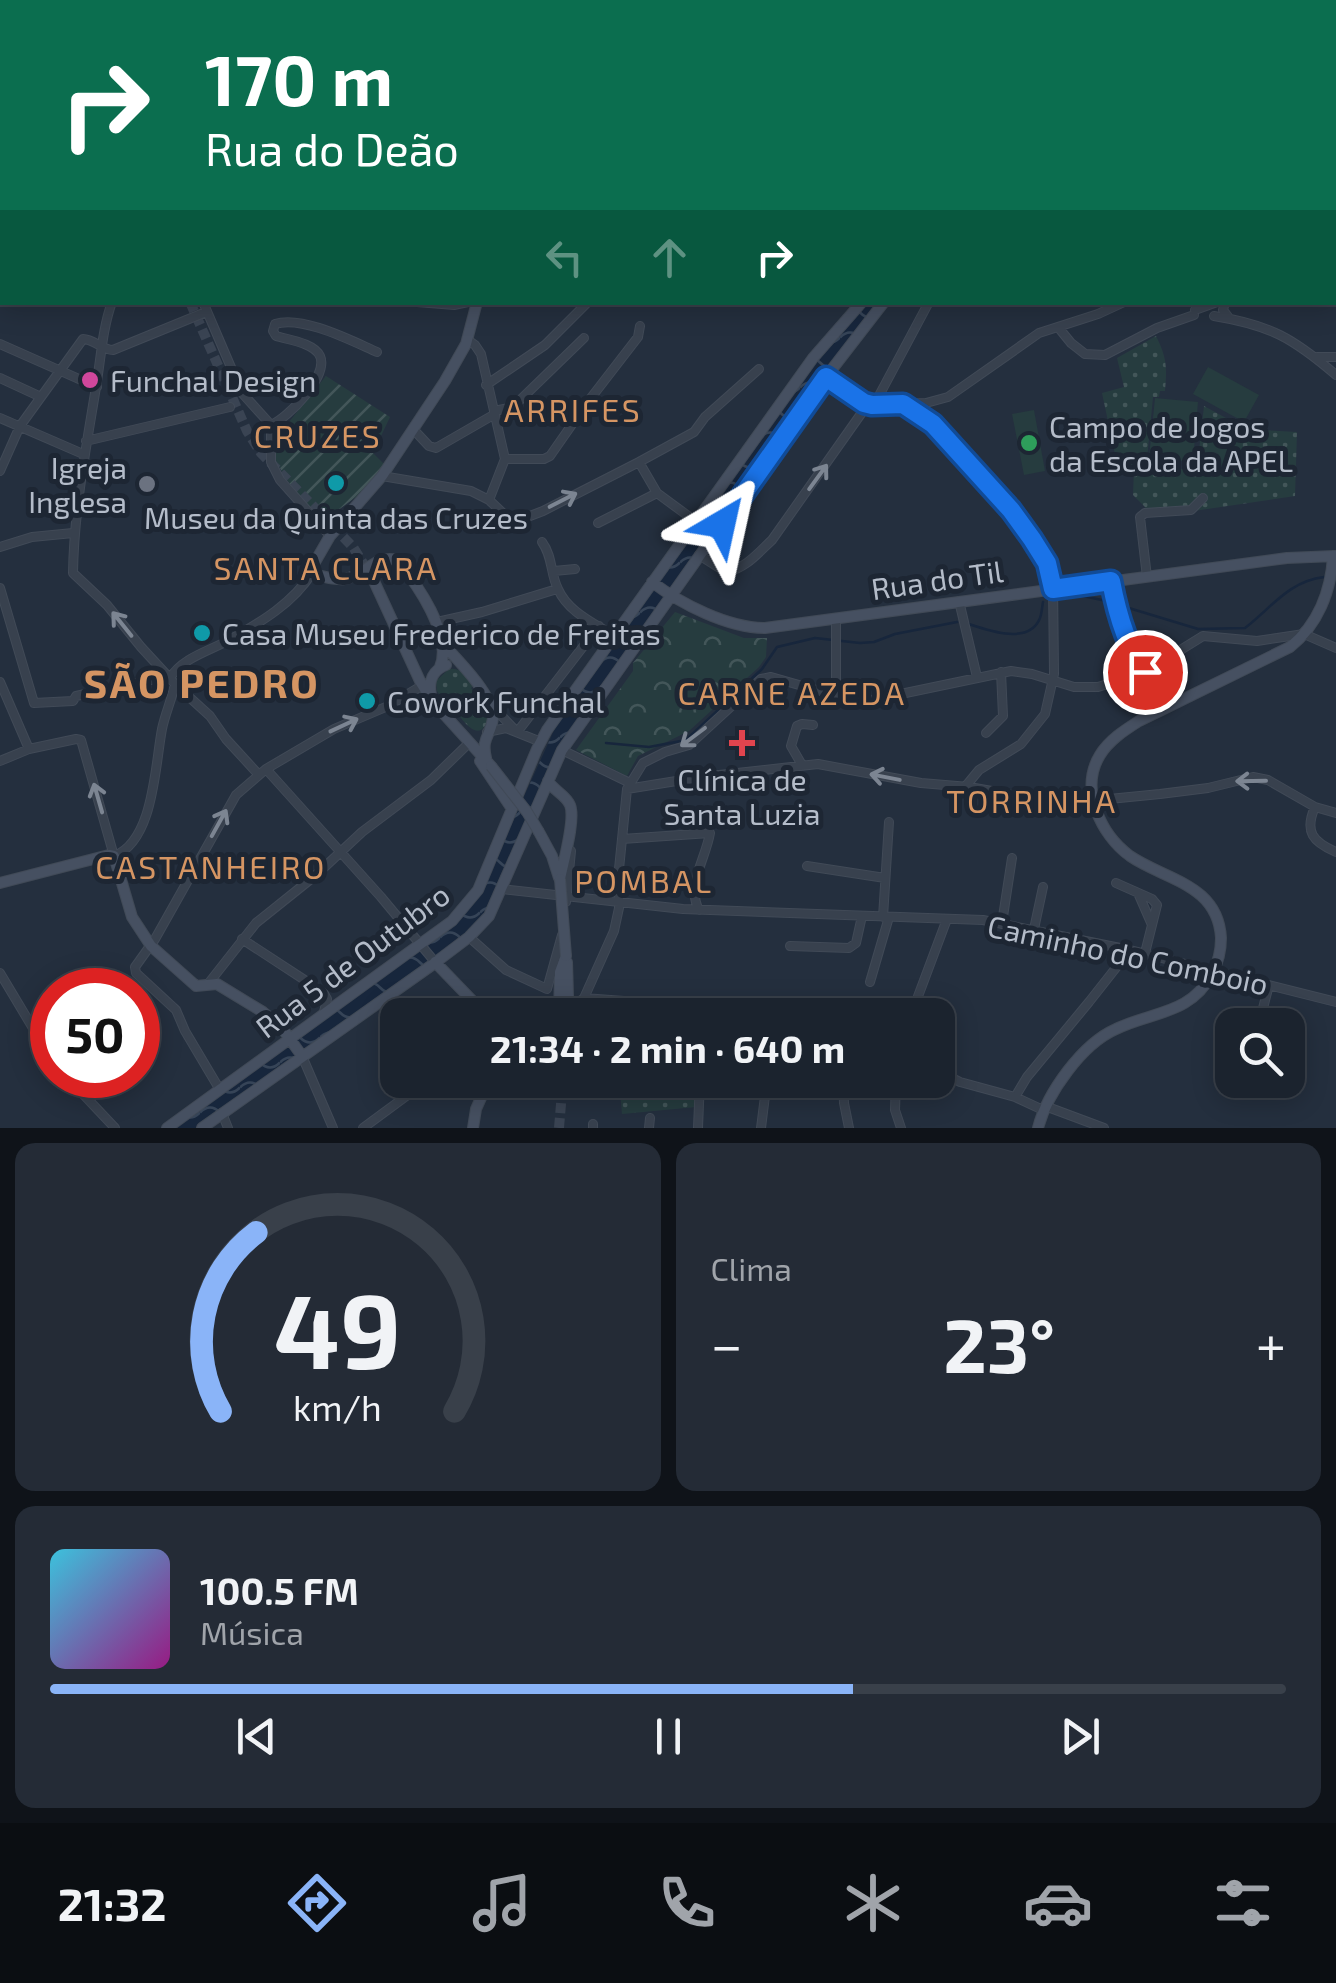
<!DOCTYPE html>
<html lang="pt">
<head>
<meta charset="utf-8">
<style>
  :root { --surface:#1b232e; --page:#242b36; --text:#f1f3f6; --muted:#a0a4aa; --line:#39404a; --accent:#8ab4f8 }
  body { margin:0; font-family:"Exo 2",sans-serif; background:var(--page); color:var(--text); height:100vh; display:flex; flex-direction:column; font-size:38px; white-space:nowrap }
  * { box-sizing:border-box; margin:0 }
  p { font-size:32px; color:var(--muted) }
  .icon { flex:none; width:55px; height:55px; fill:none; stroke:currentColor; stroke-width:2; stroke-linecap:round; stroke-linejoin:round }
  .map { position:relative; height:1128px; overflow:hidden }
  .drawer { display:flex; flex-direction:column; gap:15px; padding:15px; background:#0f1319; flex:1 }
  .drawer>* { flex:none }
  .hud { position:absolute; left:0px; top:0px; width:1338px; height:305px; box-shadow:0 5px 25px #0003,0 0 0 2px var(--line); background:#0b6e4f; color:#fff; overflow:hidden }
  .controls { position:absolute; left:1215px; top:1008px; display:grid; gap:20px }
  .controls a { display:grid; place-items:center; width:90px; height:90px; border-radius:20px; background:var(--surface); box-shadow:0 5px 25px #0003,0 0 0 2px var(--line); font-size:50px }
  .speed { position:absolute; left:30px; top:968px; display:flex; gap:20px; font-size:50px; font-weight:700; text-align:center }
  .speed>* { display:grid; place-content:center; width:130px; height:130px; border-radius:50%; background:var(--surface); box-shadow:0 5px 25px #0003,0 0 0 2px var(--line); line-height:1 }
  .speed .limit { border:15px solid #d22; background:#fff; color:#111 }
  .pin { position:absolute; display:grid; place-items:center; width:85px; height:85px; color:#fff; margin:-42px; border:5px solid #fff; border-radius:50%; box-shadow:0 2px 10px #0007 }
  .me { position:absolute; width:110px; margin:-55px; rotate:36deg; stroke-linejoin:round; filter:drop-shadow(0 0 8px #0008) }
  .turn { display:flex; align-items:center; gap:35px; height:210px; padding:0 40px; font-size:45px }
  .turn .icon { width:130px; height:130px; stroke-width:2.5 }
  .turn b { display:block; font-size:70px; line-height:85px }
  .lanes { display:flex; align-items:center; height:95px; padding:0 40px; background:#0003; justify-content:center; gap:50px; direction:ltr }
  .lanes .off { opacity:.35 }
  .big { font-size:75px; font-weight:700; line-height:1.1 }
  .drawer .widget { flex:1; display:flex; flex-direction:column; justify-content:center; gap:15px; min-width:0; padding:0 35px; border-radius:20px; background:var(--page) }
  .drawer .dial { align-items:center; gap:0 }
  .dial svg { height:260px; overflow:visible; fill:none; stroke:var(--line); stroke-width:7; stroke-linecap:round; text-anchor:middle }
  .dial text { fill:var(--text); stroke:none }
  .song { display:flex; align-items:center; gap:30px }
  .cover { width:120px; height:120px; border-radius:15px; background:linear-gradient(135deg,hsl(190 70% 55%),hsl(310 70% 35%)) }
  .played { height:10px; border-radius:5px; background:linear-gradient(90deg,var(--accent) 65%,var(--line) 65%) }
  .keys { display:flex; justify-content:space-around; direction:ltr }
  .heat { display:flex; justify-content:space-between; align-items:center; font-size:55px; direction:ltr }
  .drawer .tiles { flex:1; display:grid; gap:15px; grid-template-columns:1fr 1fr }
  .widget:last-child { grid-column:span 2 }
  .trip { position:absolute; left:380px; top:998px; width:575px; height:100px; border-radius:20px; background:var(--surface); box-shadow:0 5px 25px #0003,0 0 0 2px var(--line); font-weight:700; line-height:100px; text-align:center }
  .tab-bar { display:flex; height:160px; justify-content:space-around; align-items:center; background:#0b0e12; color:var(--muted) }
  .tab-bar .icon { width:70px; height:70px }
  .tab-bar .current { color:var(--accent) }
  .tab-bar b { font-size:45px; color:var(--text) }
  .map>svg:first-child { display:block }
  .grass { fill:url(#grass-dots) }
  .park { fill:url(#park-crowns) }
  .garden { fill:url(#garden-furrows) }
  .pitch { fill:#263c3f }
  .water { fill:url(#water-waves) }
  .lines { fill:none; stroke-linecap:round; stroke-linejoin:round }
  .stream { stroke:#17263c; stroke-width:2.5 }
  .secondary-tunnel { stroke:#3a4453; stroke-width:10; stroke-dasharray:10 5; stroke-linecap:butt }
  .street-casing { stroke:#414a57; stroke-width:10 }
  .secondary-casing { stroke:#414a57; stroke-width:12 }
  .street { stroke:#38414e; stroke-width:8 }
  .secondary { stroke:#465061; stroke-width:10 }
  .secondary-bridge-casing { stroke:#414a57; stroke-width:12; stroke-linecap:butt }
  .secondary-bridge { stroke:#465061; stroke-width:10 }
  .oneway { stroke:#7c8592 }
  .route-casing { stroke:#114b97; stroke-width:25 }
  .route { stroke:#1a73e8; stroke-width:18 }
  .hotel-dot { fill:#d1479c; stroke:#1d2633; stroke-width:4 }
  .leisure-dot { fill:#2e9e5b; stroke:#1d2633; stroke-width:4 }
  .culture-dot { fill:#0f9aa8; stroke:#1d2633; stroke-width:4 }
  .worship-dot { fill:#6b7280; stroke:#1d2633; stroke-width:4 }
  .health-dot { fill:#e0444e; stroke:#1d2633; stroke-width:4 }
  .labels { text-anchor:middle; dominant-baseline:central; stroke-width:10; stroke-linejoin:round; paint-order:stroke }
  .poi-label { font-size:30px; fill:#b4bcc9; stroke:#1d2633; text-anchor:start }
  .street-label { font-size:30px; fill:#b4bcc9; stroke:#1d2633 }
  .neighbourhood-label { font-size:32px; letter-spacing:2.5px; fill:#d59563; stroke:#1d2633 }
  .district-label { font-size:40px; font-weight:bold; letter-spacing:2.5px; fill:#d59563; stroke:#1d2633 }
</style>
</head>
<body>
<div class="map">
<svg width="1336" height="1128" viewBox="0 0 1336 1128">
  <defs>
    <pattern id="grass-dots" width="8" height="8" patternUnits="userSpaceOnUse" patternTransform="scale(2.5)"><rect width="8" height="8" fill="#263c3f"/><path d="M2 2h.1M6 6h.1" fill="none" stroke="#435659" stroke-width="1.8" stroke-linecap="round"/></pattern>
    <pattern id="park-crowns" width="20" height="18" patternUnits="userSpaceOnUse" patternTransform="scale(2.5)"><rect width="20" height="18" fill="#263c3f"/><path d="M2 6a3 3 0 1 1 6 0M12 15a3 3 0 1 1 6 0" fill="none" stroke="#435659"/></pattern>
    <pattern id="garden-furrows" width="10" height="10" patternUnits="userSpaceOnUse" patternTransform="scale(2.5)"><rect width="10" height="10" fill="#263c3f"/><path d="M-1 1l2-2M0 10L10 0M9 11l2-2" fill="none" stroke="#435659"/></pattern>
    <pattern id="water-waves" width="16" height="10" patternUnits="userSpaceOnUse" patternTransform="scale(2.5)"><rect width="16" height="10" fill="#17263c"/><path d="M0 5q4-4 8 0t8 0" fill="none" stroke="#364457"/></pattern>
  </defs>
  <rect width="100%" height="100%" fill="#242f3e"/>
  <path class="grass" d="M1156,336c11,22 11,31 9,55h-5l-1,6h-6l-6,62 3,1 2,9h45l7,-63 42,23 51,3 -2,64 -108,16 -39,-2 -15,-15 1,-26 -16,-1 -16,-75 22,-6 -7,-29z
    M449,669c13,-2 17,8 24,17l-2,2 18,28c-9,34 -30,0 -38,-13l-4,2 -10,-14 -1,-10z
    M619,1080h78l-1,27 -74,7z"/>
  <path class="park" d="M675,612l69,26h23l-1,19 -7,10 -70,64 -51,25 -11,20 -51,-26 57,-79v-8z"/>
  <path class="garden" d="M326,376l64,41 -17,36 13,13 -26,28 -38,28 -36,-43 -11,-20 -1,-29 11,-3z"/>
  <path class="pitch" d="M1208,367l51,28 -15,27 -51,-28z
    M1155,398l43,4 -5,60 -44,-4z
    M1034,410l11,61 -21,4 -12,-61z"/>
  <path class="water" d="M868,303h8l-17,26 -32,39 -65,89 -199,283 -78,175 -20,21 -269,192h-24l285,-205 25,-34 74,-163 260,-366z"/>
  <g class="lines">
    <path class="stream" d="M1083,596l28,6
      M1119,605l79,24 47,-1c26,-20 44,-47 79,-51
      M966,623c21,7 63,23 74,-5 2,-5 2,-11 3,-16
      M606,743l43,4 37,-7 76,-71 15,-22 38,-9 45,5 14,-1 21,-8 62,-12"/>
    <path class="secondary-tunnel" d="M190,302l57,129 14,22 92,94 20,32
      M559,1128l4,-48"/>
    <defs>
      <path id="street" d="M720,0l1,2
        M908,0v2
        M1105,2l5,-2
        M1127,2l1,-2
        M1335,35l1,-1
        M0,65h2
        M1335,193h1
        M1335,252h1
        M112,302c-10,28 -11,57 -16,85 -10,62 -22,123 -23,186l34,32 34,42 35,38 34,31 16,23 33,36
        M203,302l39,91 29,32v37l9,18 50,56
        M417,302l37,3 14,-3
        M1225,302l-2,8 6,8
        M1195,310l22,-8
        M1214,316c56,9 79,22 122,59
        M1058,327l13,16 14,11 20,1 52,-27 37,-13
        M468,340l7,5 6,9 24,105 -16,41
        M0,344l97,43
        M1317,357h19
        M826,377l39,26 6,2 55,-2 22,-6 91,-64 59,-19 26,-12
        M0,378l41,19
        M486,385l59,-40 43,-43
        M903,404l30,19 78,87 28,40 14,33 1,91 -9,40 -24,30 -42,26 -14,17
        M874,405l55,-103
        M494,411l15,-3 8,-5 67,-65
        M0,418l83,36
        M271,425c17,-7 58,-49 49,-69 -6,-13 -31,-16 -44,-20l-3,-5 2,-7c27,-9 77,17 102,28
        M413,429l16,17 7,2 59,-34
        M86,441l144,-34
        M505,459h39l6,-3 37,-53 51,-66 2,-11
        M639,462l18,31 38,28
        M0,471l20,-45 63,-87c11,0 19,11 30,11l93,-38
        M382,476l89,15 18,9 18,17 15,2 21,-8 96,-49 55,-30 11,-15 54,-48
        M598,523l59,-30
        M542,542c11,15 8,31 16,47 10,23 36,34 56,47
        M0,547l32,-10 41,-4
        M699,555l27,17c19,-3 32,-19 46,-32l96,-136
        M554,571l21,-2
        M1147,577l-7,-60 5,-4 46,-3 12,-12
        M1111,581c6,32 15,64 34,91
        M0,588l34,115 39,-2 3,-5 93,-20
        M959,601l18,76
        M836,618v77
        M437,622l45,-10 75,-23
        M170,678c13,-21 40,-27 61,-39 30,-17 62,-36 81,-66
        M0,682l29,67
        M493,707l21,22
        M518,731l81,-105
        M487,732l19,-4 35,14
        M986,733l17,-17 -2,-44
        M562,750l68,33
        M0,761l29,-12 47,-10 5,1 33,116c40,-15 41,-91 48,-127 3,-15 10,-30 13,-45
        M802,765l-11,-19 6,-20 5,-2 11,1
        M266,769l115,128 54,65
        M627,789l74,-12 117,-13 103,19 48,4 79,14h41l71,-7 48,-6 45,-11 15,3 47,27 21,6
        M1315,807c-11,25 -2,35 21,45
        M622,839l88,-6c-4,25 -24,53 -11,77
        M807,866l78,12
        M1116,883l36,16 5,6 -12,48
        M502,889l181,20 300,11 147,30 206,52
        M1138,893l14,32
        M566,902l5,-51
        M883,917l6,-95
        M1002,923l10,-65
        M1034,929l9,-42
        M469,937l37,33 41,19 15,-54
        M242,939l81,53 4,7 -3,13
        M790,946l59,2 7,-5 6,-27
        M0,973l52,87
        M870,982l19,-65
        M208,984l48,-61 60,-48 46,-43 69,-52 38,-37
        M584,998l120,9 46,8
        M1262,1012l7,-27
        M561,1015l23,-17 30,-67 5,-23v-39l8,-80 16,-26 22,-11 24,-7 72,-66 10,-2 77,22 24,1 139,-29 21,3 42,13h24l47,-15 58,-36 54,5 47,-7 32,14
        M911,1015l36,-96
        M302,1056l31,72
        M938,1071l22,11 55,15 28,13
        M65,1075l50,53
        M545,1080l2,5
        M843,1080l1,23 5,25
        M896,1080l-1,30 6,18
        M220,1090l-35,-59 -9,-21 -40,-37 -1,-6 20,-28 81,-144 30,-26 68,-40 54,-23 35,-21
        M1015,1097l12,-20 62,-75 41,-52
        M1045,1106l59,22
        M222,1113l6,15
        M593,1124v4
        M363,1128l65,-48
        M649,1128l1,-10
        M698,1128l2,-48
        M761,1128l6,-48"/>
      <path id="secondary" d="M35,0l3,2
        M73,0l4,2
        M916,0l4,2
        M103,2l2,-2
        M114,2l1,-2
        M186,2l4,-2
        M229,2l4,-2
        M656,2l4,-2
        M948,2l3,-2
        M1082,2l3,-2
        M1324,2l5,-2
        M0,126l2,2
        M0,211l2,-4
        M0,261l2,-4
        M373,579l47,102 13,21 58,64
        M652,582c29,22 76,46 113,46l522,-70 48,-2
        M443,644c14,15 52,53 50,74 -2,18 -12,19 -7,40
        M440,667c13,-32 -23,-83 -43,-107 -22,-6 -32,16 -52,19 -12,1 -22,-2 -33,-6l-1,-4 19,-33 52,-60 63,-95 21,-37 11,-42
        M431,695c-3,-14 2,-25 15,-30
        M480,761l32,48
        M548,781c5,9 18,14 22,24 6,14 -7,58 -10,74
        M539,832l13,24 7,22
        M0,883l109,-28 5,1 18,61 19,29 45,40 21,-2 46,28 19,16 20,28
        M435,962l51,53
        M567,962l1,34
        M559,1015l1,-43 6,-16
        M167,1128l285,-207 26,-31 59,-141 10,-19 266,-372 49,-56
        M202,1128l230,-163 37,-28 20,-21 73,-166 264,-373 58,-75
        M473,1128l3,-19 13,-29
        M1038,1128c9,-35 44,-84 78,-99 37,-18 74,-14 96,-55 6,-11 9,-23 9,-36 -3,-54 -56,-58 -91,-82 -29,-21 -51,-67 -30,-101 9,-15 25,-25 39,-34l151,-74c28,-22 41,-56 43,-91"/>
    </defs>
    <use href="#street" class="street-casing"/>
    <use href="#secondary" class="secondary-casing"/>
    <use href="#street" class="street"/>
    <use href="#secondary" class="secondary"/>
    <defs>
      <path id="secondary-bridge" d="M491,766l36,46 12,20
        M560,879l6,77"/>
    </defs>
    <use href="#secondary-bridge" class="secondary-bridge-casing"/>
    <use href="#secondary-bridge" class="secondary-bridge"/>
  </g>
  <defs><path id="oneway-shaft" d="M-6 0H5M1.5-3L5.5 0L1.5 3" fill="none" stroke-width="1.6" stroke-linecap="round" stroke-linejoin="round" transform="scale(2.5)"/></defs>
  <g class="oneway">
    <use href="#oneway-shaft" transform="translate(818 477) rotate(-54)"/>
    <use href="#oneway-shaft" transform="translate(563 500) rotate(-27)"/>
    <use href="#oneway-shaft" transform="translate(122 624) rotate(-129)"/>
    <use href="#oneway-shaft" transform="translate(344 725) rotate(-25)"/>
    <use href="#oneway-shaft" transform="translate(693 737) rotate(143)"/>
    <use href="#oneway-shaft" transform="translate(885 777) rotate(-169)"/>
    <use href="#oneway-shaft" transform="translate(1251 781) rotate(179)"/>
    <use href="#oneway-shaft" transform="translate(98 798) rotate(-106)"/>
    <use href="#oneway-shaft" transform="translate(219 823) rotate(-61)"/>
  </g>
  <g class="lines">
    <defs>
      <path id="route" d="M722,524l104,-147 38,26 8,2 31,-1 30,20 78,86 21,29 15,24 6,26 58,-8c6,32 15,65 34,91"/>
    </defs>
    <use href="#route" class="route-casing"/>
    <use href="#route" class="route"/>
  </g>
  <circle class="hotel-dot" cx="90" cy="380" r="10"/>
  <circle class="leisure-dot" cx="1029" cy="443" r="10"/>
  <g class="culture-dot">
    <circle cx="336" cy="483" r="10"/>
    <circle cx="202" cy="633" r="10"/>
    <circle cx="367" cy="701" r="10"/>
  </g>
  <circle class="worship-dot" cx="147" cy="484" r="10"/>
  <path class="health-dot" d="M737 728h10v10h10v10h-10v10h-10v-10h-10v-10h10z"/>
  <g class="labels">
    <g class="poi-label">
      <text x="110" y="380">Funchal Design</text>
      <text x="1049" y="426">Campo de Jogos<tspan x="1049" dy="34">da Escola da APEL</tspan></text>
      <text x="127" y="467" text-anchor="end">Igreja<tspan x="127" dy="34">Inglesa</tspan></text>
      <text x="336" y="517" text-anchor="middle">Museu da Quinta das Cruzes</text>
      <text x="222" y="633">Casa Museu Frederico de Freitas</text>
      <text x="387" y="701">Cowork Funchal</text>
      <text x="742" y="779" text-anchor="middle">Clínica de<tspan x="742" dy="34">Santa Luzia</tspan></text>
    </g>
    <g class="street-label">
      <text transform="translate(937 579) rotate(-8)">Rua do Til</text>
      <text transform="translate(1128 954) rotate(12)">Caminho do Comboio</text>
      <text transform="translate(352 960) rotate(-37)">Rua 5 de Outubro</text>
    </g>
    <g class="neighbourhood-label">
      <text x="573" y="409">ARRIFES</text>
      <text x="318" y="435">CRUZES</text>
      <text x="326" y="567">SANTA CLARA</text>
      <text x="792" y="692">CARNE AZEDA</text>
      <text x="1032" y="800">TORRINHA</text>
      <text x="211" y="866">CASTANHEIRO</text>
      <text x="644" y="880">POMBAL</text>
    </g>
    <g class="district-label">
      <text x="202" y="682">SÃO PEDRO</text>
    </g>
  </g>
</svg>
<div class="controls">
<a><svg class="icon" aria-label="search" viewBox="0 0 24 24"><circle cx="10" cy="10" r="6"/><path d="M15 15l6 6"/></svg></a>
</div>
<div class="speed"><div class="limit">50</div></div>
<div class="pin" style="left:1145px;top:672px;background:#d93025"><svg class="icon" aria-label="arrive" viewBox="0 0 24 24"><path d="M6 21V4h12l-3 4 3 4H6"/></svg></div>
<svg class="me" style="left:722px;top:524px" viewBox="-20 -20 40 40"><path d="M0-17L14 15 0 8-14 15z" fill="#1a73e8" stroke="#fff" stroke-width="4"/></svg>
<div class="trip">21:34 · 2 min · 640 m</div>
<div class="hud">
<div class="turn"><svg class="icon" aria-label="right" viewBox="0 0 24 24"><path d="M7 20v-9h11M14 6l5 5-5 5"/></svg><div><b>170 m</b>Rua do Deão</div></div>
<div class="lanes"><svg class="icon off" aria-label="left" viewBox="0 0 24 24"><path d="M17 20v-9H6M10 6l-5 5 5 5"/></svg><svg class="icon off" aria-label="ahead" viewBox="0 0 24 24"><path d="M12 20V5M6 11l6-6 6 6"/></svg><svg class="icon" aria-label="right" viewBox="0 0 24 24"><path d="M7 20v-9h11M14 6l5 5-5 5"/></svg></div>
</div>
</div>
<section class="drawer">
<div class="tiles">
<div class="widget dial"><svg viewBox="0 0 100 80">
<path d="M14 69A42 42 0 1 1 86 69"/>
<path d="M14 69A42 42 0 0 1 25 14" stroke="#8ab4f8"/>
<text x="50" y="56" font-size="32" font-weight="700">49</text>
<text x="50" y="72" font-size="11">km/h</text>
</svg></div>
<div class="widget"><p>Clima</p>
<div class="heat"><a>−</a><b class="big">23°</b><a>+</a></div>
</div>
<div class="widget">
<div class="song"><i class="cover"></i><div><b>100.5 FM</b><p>Música</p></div></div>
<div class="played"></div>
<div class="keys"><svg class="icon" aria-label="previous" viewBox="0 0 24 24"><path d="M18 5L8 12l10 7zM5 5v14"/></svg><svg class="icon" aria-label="pause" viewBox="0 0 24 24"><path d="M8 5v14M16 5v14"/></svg><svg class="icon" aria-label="next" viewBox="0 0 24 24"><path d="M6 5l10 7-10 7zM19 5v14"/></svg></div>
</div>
</div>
</section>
<nav class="tab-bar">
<b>21:32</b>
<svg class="icon current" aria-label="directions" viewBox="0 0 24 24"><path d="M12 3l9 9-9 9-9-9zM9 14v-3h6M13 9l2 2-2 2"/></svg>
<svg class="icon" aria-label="music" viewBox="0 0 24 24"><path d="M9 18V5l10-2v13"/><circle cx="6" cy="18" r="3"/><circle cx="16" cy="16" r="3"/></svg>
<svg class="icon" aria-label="phone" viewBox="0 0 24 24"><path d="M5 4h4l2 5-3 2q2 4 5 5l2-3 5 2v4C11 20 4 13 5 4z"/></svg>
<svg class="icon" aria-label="climate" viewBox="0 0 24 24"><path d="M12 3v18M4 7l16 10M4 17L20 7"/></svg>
<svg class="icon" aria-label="car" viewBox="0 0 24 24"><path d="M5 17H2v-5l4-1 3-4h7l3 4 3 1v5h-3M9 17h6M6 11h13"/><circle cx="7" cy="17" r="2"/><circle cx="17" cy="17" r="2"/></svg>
<svg class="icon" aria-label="filters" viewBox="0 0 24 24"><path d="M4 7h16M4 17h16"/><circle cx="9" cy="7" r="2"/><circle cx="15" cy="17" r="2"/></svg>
</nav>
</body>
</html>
